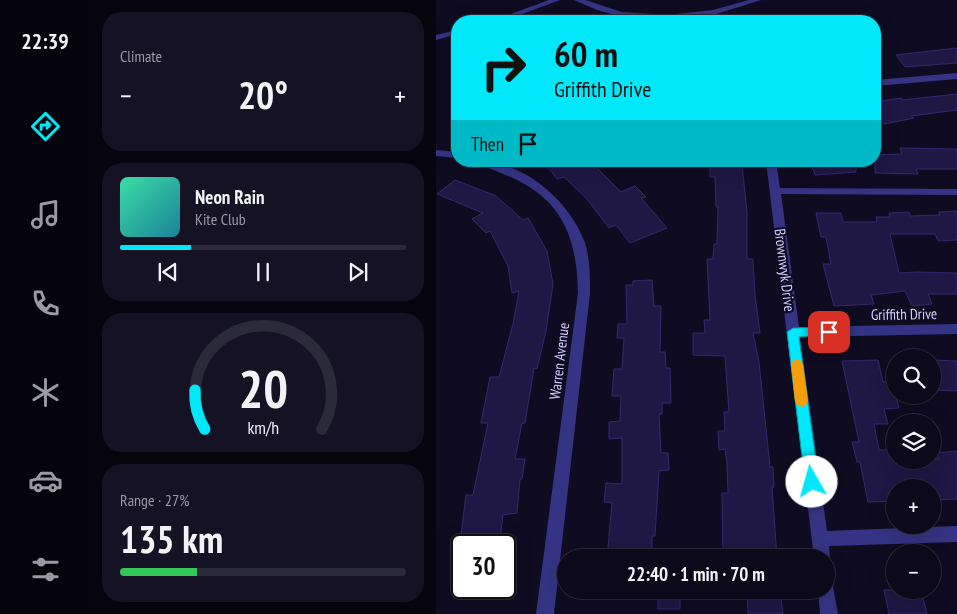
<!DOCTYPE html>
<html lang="en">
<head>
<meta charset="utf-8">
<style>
  :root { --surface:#0b091a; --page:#141223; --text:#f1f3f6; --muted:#9a9aa2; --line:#2b2a39; --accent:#00e8f9 }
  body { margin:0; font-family:"PT Sans Narrow",sans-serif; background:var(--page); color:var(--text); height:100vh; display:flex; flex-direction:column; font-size:19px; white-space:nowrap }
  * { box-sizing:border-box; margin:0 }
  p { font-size:16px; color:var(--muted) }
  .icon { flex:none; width:28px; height:28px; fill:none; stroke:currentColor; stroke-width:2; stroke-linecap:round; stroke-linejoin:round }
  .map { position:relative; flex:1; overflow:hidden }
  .sheet { display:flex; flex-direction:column; gap:12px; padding:12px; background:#06050e; width:346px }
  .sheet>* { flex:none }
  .guide { position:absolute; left:15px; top:15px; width:430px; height:152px; border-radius:20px; box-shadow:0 5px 20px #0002,0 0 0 1px var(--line); background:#00e8f9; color:#111; overflow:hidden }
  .buttons { position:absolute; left:450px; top:349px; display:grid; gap:10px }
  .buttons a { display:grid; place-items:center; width:55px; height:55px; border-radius:50%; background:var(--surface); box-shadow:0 5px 20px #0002,0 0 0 1px var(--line); font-size:25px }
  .speed { position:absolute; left:15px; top:534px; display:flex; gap:10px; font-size:25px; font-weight:700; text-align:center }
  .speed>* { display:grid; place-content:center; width:65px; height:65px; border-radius:50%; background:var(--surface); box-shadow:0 5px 20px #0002,0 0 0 1px var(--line); line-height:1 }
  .speed .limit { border:2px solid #111; border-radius:8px; background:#fff; color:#111 }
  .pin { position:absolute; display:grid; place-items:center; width:42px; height:42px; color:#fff; margin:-21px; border-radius:10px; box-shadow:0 2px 8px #0006 }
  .me { position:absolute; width:55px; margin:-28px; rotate:353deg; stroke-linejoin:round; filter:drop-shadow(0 0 4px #0008) }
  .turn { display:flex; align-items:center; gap:18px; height:105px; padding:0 20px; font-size:22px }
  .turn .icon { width:65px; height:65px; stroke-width:2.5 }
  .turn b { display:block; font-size:35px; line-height:42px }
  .then { display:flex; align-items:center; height:48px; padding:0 20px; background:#0003; gap:10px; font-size:19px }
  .big { font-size:38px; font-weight:800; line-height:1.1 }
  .sheet .tile { flex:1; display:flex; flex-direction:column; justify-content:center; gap:8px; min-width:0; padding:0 18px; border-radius:20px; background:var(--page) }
  .sheet .dial { align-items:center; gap:0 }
  .dial svg { height:130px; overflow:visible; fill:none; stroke:var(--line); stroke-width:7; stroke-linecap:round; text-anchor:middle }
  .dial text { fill:var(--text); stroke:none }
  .song { display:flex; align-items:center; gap:15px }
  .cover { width:60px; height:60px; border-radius:8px; background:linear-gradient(135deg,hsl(160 70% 55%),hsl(190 70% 35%)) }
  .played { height:5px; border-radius:2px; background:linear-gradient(90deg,var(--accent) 25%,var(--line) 25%) }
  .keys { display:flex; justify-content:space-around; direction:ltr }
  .heat { display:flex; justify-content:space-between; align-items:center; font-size:28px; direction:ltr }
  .charge { height:8px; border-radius:4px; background:linear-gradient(90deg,#34c759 27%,var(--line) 0) }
  .trip { position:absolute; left:121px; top:549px; width:278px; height:50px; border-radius:25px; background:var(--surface); box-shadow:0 5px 20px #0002,0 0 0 1px var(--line); font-weight:800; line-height:50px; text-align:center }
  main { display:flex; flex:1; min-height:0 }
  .menu { display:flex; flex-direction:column; width:90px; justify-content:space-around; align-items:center; background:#04040a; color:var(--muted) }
  .menu .icon { width:35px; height:35px }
  .menu .current { color:var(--accent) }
  .menu b { font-size:22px; color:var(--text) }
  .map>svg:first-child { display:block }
  .building { fill:#1f1744; stroke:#342872 }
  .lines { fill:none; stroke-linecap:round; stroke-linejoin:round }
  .minor { fill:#353484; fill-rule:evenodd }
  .route { fill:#00e8f9; stroke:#0097a2 }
  .slow { fill:#f59e0b }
  .labels { text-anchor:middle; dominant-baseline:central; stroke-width:4.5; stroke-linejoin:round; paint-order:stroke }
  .street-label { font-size:15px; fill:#d2ceff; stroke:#0f0c22 }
</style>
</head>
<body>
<main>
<nav class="menu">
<b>22:39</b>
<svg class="icon current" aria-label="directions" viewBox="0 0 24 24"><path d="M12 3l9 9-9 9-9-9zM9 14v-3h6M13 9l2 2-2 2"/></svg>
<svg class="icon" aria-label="music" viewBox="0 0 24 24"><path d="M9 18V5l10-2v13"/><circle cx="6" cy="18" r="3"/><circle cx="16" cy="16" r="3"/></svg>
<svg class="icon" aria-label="phone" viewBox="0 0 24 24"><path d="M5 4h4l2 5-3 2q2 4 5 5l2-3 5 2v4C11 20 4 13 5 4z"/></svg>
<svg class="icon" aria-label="climate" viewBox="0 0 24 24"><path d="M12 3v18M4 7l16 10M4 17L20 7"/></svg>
<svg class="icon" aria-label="car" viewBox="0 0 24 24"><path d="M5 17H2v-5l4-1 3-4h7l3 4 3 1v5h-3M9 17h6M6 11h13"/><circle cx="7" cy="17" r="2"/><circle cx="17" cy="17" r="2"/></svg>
<svg class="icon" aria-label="filters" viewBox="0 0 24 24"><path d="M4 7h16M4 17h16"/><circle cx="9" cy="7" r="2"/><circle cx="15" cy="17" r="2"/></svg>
</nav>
<section class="sheet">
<div class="tile"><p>Climate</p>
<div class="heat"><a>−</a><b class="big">20°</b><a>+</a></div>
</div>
<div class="tile">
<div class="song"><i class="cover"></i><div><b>Neon Rain</b><p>Kite Club</p></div></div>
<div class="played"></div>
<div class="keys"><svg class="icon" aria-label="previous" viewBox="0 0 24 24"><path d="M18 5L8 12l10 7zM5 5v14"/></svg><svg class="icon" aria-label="pause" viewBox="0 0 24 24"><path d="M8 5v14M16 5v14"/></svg><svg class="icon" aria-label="next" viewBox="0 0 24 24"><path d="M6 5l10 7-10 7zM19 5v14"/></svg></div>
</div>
<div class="tile dial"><svg viewBox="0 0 100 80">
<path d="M14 69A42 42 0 1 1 86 69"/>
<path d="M14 69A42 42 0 0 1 8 45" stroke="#00e8f9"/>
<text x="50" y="56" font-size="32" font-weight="700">20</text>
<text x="50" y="72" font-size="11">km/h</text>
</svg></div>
<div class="tile"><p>Range · 27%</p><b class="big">135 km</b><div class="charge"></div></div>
</section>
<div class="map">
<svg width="521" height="614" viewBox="0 0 521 614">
  <rect width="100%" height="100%" fill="#0f0c22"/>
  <path class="building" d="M521,48v15l-52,4 -9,-12z
    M521,94v16l-46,6 3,2 -30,6 -2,-3 -7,1v-20l26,-4 1,2z
    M464,148l57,1v20h-41l2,5 -43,-1v-18l27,-1z
    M123,161h31l31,31 14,-6 11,11 -5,1 26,30 -37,15 -14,-18 -7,3 -22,-29 -23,-22 -7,2 -11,-14z
    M274,161h22v4h10l5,47v47h6l2,36 5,38h-7l6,29 11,105h3l1,20h-2l5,71h-54l-1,-65h6l-1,-30 -2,-14 -6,1 -1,-19h7l-1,-19h5l-4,-56 -32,-1v-22h12l-1,-13h6l-3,-61h6l1,-15h3l1,-37h-2l-1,-30h-5z
    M374,161h46v11l-41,3z
    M19,180l41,16 27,24 5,-2 19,33 6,33 -7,47 -9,38 -3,-1 -9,55h-3l-7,36h10l-3,20h-2l-3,34 -14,2 -3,24 -40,4 6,-48h7l15,-72h-7l9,-46h9l14,-53 6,-33 -7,2 -4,-27 -18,-35 -4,2 -14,-14 11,-6 -46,-19z
    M521,211v29l-19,1 -3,-7h-45l9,39 18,-1 40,1v21h-29l4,10 -20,2 -7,-15 -34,4 3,9 -40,2 -11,-42h8l-5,-27h-5l-5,-24h25l2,9h34l-1,-5h14l-1,-4 20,-1 1,4 30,-1 -1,-3z
    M216,280l2,26h7l-1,46h5l1,16h4l1,35h-9v11h-3l2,39h7l1,17 -10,1 -4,65h-3v22h-45l5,-55 -8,-1 2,-19 16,1v-46l-13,1v-17l11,-1 1,-25h-9l2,-27h8l2,-31h-7l1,-14h9l-1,-39h7v-4z
    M442,360l5,22h9l7,26 -15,1 4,15h-14l5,26h16v10h6l1,2 37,-3 -3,-6 21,-2v48l-21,1 -4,-12h-37v13l-27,1 -8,-40h-3l-5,-20h7l-17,-81z
    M496,360l25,1v30l-25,-1z
    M222,590h22v19h-22z
    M311,590h33l3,24h-35z
    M448,590h37l6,24h-38z"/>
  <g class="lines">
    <path class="minor" d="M113,0h11l-57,21h-11z
      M138,0h11l37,12 45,3 46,-5 36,-10h12l-48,15 -46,5 -45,-3 -25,-7z
      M21,30v4l-21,6v-5z
      M521,73v6l-82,7v-6z
      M0,150l21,2v6l-21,-2z
      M42,161c46,0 92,40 107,82 5,16 5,33 5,50l-36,321h-18l42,-321c-1,-49 -12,-88 -59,-112 -11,-6 -32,-12 -41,-20z
      M330,161h10l4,27 177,1v6l-176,-1 18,133 158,-3v10l-157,3 27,194 130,-5v16l-128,4 1,12 -2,6h-2v-6h-12z
      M390,579l6,2 6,33h-18l-2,-24h8z"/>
  </g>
  <path class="route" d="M393,327l5,1 1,4 -1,3 -35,2 20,145 -2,5 -5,2 -5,-2 -2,-5 -18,-150 6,-4z"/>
  <path class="slow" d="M361,359l4,2 2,3 5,37 -2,4 -4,2 -5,-2 -2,-4 -4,-37 2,-3z"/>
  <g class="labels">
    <g class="street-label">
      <text transform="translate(349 270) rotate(83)">Brownwyk Drive</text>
      <text transform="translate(468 314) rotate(-1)">Griffith Drive</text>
      <text transform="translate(123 361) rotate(-83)">Warren Avenue</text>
    </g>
  </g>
</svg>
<div class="buttons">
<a><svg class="icon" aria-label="search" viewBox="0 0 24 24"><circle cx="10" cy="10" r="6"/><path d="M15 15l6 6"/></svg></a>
<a><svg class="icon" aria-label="layers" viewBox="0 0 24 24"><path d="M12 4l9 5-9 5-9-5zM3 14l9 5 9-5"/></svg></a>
<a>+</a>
<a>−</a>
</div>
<div class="speed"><div class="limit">30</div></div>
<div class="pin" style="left:393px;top:332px;background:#d93025"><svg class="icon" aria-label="arrive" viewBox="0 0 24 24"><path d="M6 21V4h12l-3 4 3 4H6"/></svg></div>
<svg class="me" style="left:376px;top:482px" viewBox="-20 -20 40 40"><circle r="19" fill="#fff"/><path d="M0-13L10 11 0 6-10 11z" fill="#00e8f9"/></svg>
<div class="trip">22:40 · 1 min · 70 m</div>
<div class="guide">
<div class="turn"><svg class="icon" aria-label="right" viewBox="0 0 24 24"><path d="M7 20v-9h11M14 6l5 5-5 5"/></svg><div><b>60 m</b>Griffith Drive</div></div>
<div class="then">Then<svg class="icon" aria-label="arrive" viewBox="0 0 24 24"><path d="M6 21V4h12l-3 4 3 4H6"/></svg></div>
</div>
</div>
</main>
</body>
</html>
